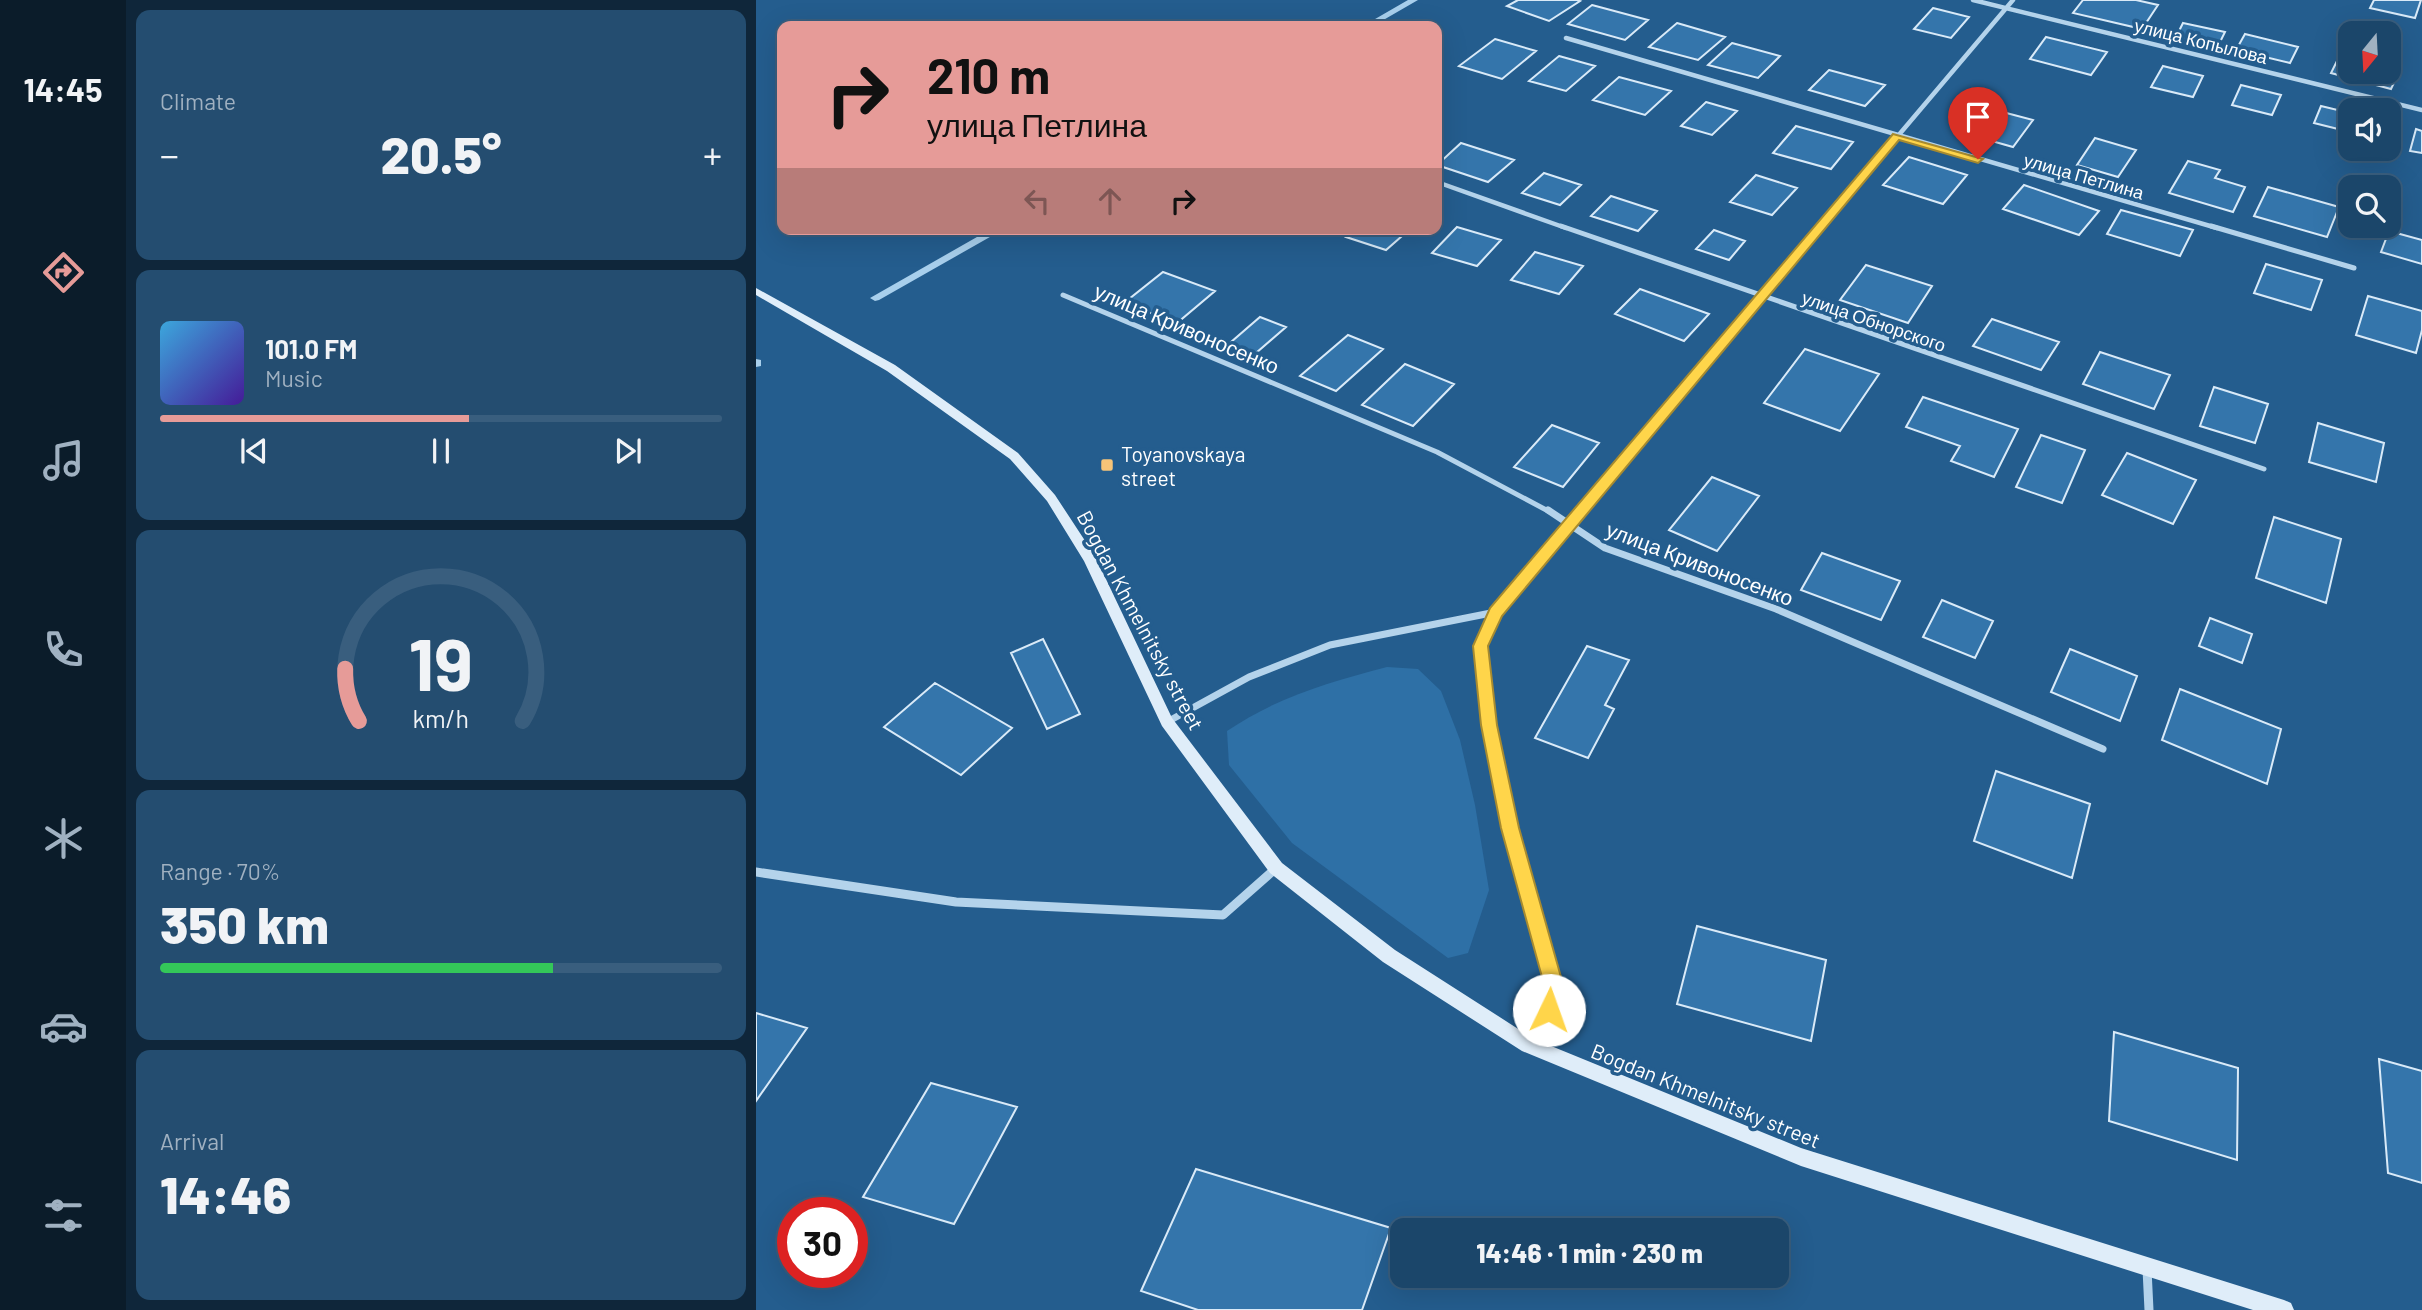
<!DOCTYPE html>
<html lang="en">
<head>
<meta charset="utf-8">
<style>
  :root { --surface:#1b466a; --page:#244d70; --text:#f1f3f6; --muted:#a0b1c1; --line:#395e7e; --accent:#e69b98 }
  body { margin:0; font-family:Barlow,sans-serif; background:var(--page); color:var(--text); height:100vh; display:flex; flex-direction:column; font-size:26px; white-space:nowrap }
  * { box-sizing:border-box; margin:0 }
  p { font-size:23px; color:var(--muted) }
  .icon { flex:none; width:38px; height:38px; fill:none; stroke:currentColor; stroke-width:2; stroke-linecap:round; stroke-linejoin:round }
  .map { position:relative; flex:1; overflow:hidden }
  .panel { display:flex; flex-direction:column; gap:10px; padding:10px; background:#0f263a; width:630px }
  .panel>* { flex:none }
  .hud { position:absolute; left:21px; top:21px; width:665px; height:214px; border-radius:14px; box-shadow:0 7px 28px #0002,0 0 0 2px var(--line); background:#e69b98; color:#111; overflow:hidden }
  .needle { width:46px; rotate:198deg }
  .tools { position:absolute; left:1582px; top:21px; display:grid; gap:14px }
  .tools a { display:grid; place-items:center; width:63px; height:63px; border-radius:14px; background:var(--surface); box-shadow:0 7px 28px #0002,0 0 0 2px var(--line); font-size:35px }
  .speed { position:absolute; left:21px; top:1197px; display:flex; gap:14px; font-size:35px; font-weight:700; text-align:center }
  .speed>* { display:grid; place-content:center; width:91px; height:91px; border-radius:50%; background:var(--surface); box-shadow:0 7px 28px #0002,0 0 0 2px var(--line); line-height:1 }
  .speed .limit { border:10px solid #d22; background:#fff; color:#111 }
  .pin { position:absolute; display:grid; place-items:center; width:60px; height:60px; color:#fff; margin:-72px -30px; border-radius:50% 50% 50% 0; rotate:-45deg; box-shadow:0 0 7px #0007 }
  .pin .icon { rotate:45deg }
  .me { position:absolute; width:77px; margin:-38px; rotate:3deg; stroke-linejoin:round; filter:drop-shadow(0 0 5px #0008) }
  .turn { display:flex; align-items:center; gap:24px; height:147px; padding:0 35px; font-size:32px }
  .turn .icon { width:91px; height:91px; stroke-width:2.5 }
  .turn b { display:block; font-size:49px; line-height:60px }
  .lanes { display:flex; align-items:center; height:66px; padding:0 35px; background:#0003; justify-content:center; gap:35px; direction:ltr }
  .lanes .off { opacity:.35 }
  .big { font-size:52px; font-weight:800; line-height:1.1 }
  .panel .tile { flex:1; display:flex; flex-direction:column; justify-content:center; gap:10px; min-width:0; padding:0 24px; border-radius:14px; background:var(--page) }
  .panel .dial { align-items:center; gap:0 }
  .dial svg { height:182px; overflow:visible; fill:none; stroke:var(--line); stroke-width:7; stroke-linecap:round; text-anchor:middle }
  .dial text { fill:var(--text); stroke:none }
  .song { display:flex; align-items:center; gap:21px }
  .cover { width:84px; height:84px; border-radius:10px; background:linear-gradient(135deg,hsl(200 70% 55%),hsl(260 70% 35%)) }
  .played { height:7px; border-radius:4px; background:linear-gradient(90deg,var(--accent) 55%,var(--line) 55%) }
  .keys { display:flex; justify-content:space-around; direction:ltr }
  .heat { display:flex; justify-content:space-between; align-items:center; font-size:38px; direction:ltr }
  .charge { height:10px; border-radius:5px; background:linear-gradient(90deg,#34c759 70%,var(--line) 0) }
  .trip { position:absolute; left:634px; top:1218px; width:399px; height:70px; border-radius:14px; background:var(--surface); box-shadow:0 7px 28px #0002,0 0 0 2px var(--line); font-weight:800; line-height:70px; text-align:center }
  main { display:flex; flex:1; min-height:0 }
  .dock { display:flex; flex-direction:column; width:126px; justify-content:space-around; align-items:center; background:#0b1c2a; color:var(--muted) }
  .dock .icon { width:49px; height:49px }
  .dock .selected { color:var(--accent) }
  .dock b { font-size:32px; color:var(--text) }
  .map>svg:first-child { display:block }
  .green { fill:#2e70a6 }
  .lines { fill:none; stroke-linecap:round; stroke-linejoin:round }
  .stream { fill:#a8cfec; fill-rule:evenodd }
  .building { fill:#3475ab; stroke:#d9eaf8; stroke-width:2 }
  .street-far3 { stroke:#b4d3eb; stroke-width:4.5 }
  .street-far2 { stroke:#b4d3eb; stroke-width:5 }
  .street-far1 { stroke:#b4d3eb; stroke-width:7 }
  .street { stroke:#b4d3eb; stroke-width:9 }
  .secondary { fill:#dfedf9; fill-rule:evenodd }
  .route { fill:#ffd54a; stroke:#a68a30; stroke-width:2 }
  .poi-dot { fill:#f6c478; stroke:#245d8e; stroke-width:2.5 }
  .labels { text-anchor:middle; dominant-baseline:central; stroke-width:7; stroke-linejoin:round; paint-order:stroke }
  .far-street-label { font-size:18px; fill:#fff; stroke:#245d8e }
  .street-label { font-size:21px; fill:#fff; stroke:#245d8e }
  .poi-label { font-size:21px; fill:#fff; stroke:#245d8e; text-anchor:start }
</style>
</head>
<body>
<main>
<nav class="dock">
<b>14:45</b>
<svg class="icon selected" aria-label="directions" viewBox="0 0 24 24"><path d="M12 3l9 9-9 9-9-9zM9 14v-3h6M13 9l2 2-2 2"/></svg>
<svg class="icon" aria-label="music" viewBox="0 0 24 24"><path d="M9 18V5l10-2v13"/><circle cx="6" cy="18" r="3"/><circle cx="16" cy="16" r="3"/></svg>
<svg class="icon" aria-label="phone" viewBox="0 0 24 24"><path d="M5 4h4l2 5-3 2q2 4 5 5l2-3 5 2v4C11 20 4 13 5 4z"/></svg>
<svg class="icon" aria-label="climate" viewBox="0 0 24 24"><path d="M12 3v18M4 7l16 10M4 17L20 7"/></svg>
<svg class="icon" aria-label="car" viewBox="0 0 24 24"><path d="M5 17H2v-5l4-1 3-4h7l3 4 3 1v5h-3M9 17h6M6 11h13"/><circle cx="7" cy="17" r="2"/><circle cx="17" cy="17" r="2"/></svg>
<svg class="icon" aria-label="filters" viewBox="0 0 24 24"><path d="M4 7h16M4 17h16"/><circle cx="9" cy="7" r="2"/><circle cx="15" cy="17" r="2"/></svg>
</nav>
<section class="panel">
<div class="tile"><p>Climate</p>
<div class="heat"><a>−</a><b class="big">20.5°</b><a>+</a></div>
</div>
<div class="tile">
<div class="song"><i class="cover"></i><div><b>101.0 FM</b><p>Music</p></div></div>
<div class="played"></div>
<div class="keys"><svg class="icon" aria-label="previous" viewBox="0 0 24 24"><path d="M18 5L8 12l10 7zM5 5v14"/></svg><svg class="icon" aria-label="pause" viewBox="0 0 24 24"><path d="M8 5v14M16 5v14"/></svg><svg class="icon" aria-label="next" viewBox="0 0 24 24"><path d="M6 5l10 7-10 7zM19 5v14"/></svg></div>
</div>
<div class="tile dial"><svg viewBox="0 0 100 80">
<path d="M14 69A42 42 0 1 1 86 69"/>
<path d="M14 69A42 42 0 0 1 8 46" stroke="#e69b98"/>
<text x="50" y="56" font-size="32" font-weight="700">19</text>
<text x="50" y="72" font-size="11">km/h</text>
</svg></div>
<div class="tile"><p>Range · 70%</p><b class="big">350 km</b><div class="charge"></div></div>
<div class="tile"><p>Arrival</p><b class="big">14:46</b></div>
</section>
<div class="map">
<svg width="1666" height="1310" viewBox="0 0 1666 1310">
  <rect width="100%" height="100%" fill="#245d8e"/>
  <path class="green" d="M631,667l31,2 23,22 19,49 15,65 14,85 -21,63 -20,5 -156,-115 -63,-78 -2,-34c50,-34 103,-49 160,-64z"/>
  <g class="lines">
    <path class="stream" d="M652,0h10l-45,26h-10z
      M235,229h13l-125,71 -4,1 -5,-3z
      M0,359l5,1v6l-5,1z"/>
  </g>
  <path class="building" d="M762,0h59l3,1 -31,20 -42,-15z
    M1327,0h53l22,5 -16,24 -69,-16z
    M1618,0h47l-6,18 -45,-10z
    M836,5l56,15 -23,20 -57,-16z
    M1177,8l36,9 -18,21 -37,-9z
    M921,23l48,14 -27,23 -49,-13z
    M1427,23l42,9 -7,14 -42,-9z
    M1489,34l53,13 -8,16 -54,-13z
    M1290,37l61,15 -16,23 -61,-16z
    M739,39l41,12 -34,28 -43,-13z
    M976,43l48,13 -22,22 -50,-13z
    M803,56l36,10 -29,25 -37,-10z
    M1582,59l12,3v10l48,2 -7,15 -60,-16z
    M1407,66l40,10 -10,21 -42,-10z
    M1073,70l56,15 -20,21 -56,-16z
    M863,77l52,14 -26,24 -52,-15z
    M1485,85l40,10 -9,20 -40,-10z
    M950,102l31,9 -25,24 -31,-9z
    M1565,106l29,7v19l-36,-9z
    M1239,110l38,10 -20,27 -39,-11z
    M1040,126l57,16 -22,27 -58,-16z
    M1660,129l6,2v22l-12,-2z
    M1339,138l41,12 -18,27 -41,-12z
    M705,143l53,17 -26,22 -51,-17z
    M1153,157l58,18 -24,29 -60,-19z
    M1432,161l32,9 -5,8 30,9 -12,25 -64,-19z
    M788,173l37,12 -21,20 -38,-12z
    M1000,175l41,13 -25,27 -42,-13z
    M1268,185l75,26 -20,24 -76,-26z
    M1512,187l71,20 -12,30 -73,-21z
    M855,196l46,15 -19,20 -47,-15z
    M1365,210l72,20 -13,26 -73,-22z
    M701,227l44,13 -24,26 -45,-13z
    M599,229h55l-24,21 -40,-13z
    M958,230l31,11 -16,19 -33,-11z
    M1633,231l33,9v24l-41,-12z
    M779,252l48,14 -24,28 -48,-14z
    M1510,264l56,16 -11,30 -57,-17z
    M1110,265l66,21 -24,37 -68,-23z
    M407,272l52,19 -38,32 -53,-20z
    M884,289l69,25 -25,27 -69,-27z
    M1612,296l54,15v19l-6,23 -60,-18z
    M504,317l26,10 -37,32 -26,-10z
    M1236,319l67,23 -18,28 -68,-24z
    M592,335l35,14 -47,42 -36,-15z
    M1049,349l74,25 -39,57 -76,-28z
    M1344,352l70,23 -16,34 -71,-25z
    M649,364l49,20 -41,42 -51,-21z
    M1458,387l54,17 -13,39 -55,-17z
    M1167,397l95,32 -24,48 -43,-16 9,-15 -54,-19z
    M1562,423l66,20 -8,39 -67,-20z
    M796,425l47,18 -36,44 -49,-20z
    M1285,435l44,15 -23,53 -46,-16z
    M1371,453l69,27 -23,44 -71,-29z
    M956,477l47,19 -42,55 -48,-21z
    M1518,517l67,22 -15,64 -70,-25z
    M1066,553l78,28 -19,39 -80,-30z
    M1186,600l51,21 -18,37 -52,-21z
    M1454,618l42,16 -10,29 -43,-17z
    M287,639l37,75 -33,15 -36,-76z
    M831,646l42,14 -24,45 9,4 -26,49 -53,-20z
    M1314,649l67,27 -17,45 -69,-29z
    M179,683l77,45 -51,47 -77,-48z
    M1424,689l101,40 -14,55 -105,-44z
    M1240,771l94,33 -18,74 -98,-37z
    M941,926l129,34 -15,81 -134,-37z
    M0,1013l51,15 -51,73z
    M1358,1032l124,36 -1,92 -128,-39z
    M1623,1059l43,12v112l-34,-10z
    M175,1083l86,24 -63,117 -91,-27z
    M440,1169l195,59 -29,82h-164l-57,-19z"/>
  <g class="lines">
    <path class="street-far3" d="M1217,0l449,110
      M810,38l651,190
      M681,182l129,46
      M1064,228l193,-228"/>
    <path class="street-far2" d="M805,226l703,243
      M1455,226l143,42
      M307,295l374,157 113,60
      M825,512l241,-286"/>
    <path class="street-far1" d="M792,510l57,38 171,61 327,140
      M411,722l82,-45 81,-32 166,-33
      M765,867l-32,-142 -8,-79 15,-34 86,-102"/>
    <path class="street" d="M764,865l31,112 -2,33 -21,35
      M0,872l200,30 267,13 52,-46
      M1391,1269l2,41"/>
    <path class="secondary" d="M0,288l139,77 123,88 37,42 40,61 77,162 110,145 113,87 139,89 267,109 483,152 7,3 3,7h-41l-452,-144 -279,-115 -139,-89 -113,-89 -108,-147 -78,-165 -37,-60 -37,-42 -123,-88 -131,-76z"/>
  </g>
  <path class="route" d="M1137,134l90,25 -5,4 -79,-23 -397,476 -14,30 9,79 22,103 42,149 -6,39 -6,3 -7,-3 -3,-6 3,-33 -41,-149 -20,-103 -8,-79 17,-38z"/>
  <rect class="poi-dot" x="344" y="458" width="14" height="14" rx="3.5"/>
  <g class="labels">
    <g class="far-street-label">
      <text transform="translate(1445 41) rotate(14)">улица Копылова</text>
      <text transform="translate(1328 176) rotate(16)">улица Петлина</text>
      <text transform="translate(1118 321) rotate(19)">улица Обнорского</text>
    </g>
    <g class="street-label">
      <text transform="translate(431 328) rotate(23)">улица Кривоносенко</text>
      <text transform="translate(944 563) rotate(21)">улица Кривоносенко</text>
      <text transform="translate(385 620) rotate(62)">Bogdan Khmelnitsky street</text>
      <text transform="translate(950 1095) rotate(22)">Bogdan Khmelnitsky street</text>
    </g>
    <g class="poi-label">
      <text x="365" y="453">Toyanovskaya<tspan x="365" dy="24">street</tspan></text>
    </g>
  </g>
</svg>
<div class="tools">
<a><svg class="needle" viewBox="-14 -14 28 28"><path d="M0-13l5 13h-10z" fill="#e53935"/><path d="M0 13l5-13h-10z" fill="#a0b1c1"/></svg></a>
<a><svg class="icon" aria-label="sound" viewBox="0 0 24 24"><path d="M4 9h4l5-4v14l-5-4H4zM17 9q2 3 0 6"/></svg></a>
<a><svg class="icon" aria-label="search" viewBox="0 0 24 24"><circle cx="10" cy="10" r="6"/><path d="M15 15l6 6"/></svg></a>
</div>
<div class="speed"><div class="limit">30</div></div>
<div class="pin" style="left:1222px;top:159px;background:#d93025"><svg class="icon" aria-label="arrive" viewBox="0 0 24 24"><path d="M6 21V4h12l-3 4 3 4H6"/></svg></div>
<svg class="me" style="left:793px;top:1010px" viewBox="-20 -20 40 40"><circle r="19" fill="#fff"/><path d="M0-13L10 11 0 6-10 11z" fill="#ffd54a"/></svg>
<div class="trip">14:46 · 1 min · 230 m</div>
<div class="hud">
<div class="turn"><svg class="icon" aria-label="right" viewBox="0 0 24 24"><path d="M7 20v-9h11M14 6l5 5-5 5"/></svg><div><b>210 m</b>улица Петлина</div></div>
<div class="lanes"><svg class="icon off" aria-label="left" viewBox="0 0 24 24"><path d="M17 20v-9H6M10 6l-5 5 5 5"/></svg><svg class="icon off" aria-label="ahead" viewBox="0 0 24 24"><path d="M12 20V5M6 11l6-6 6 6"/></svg><svg class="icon" aria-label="right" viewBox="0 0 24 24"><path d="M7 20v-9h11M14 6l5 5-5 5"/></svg></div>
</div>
</div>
</main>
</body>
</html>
